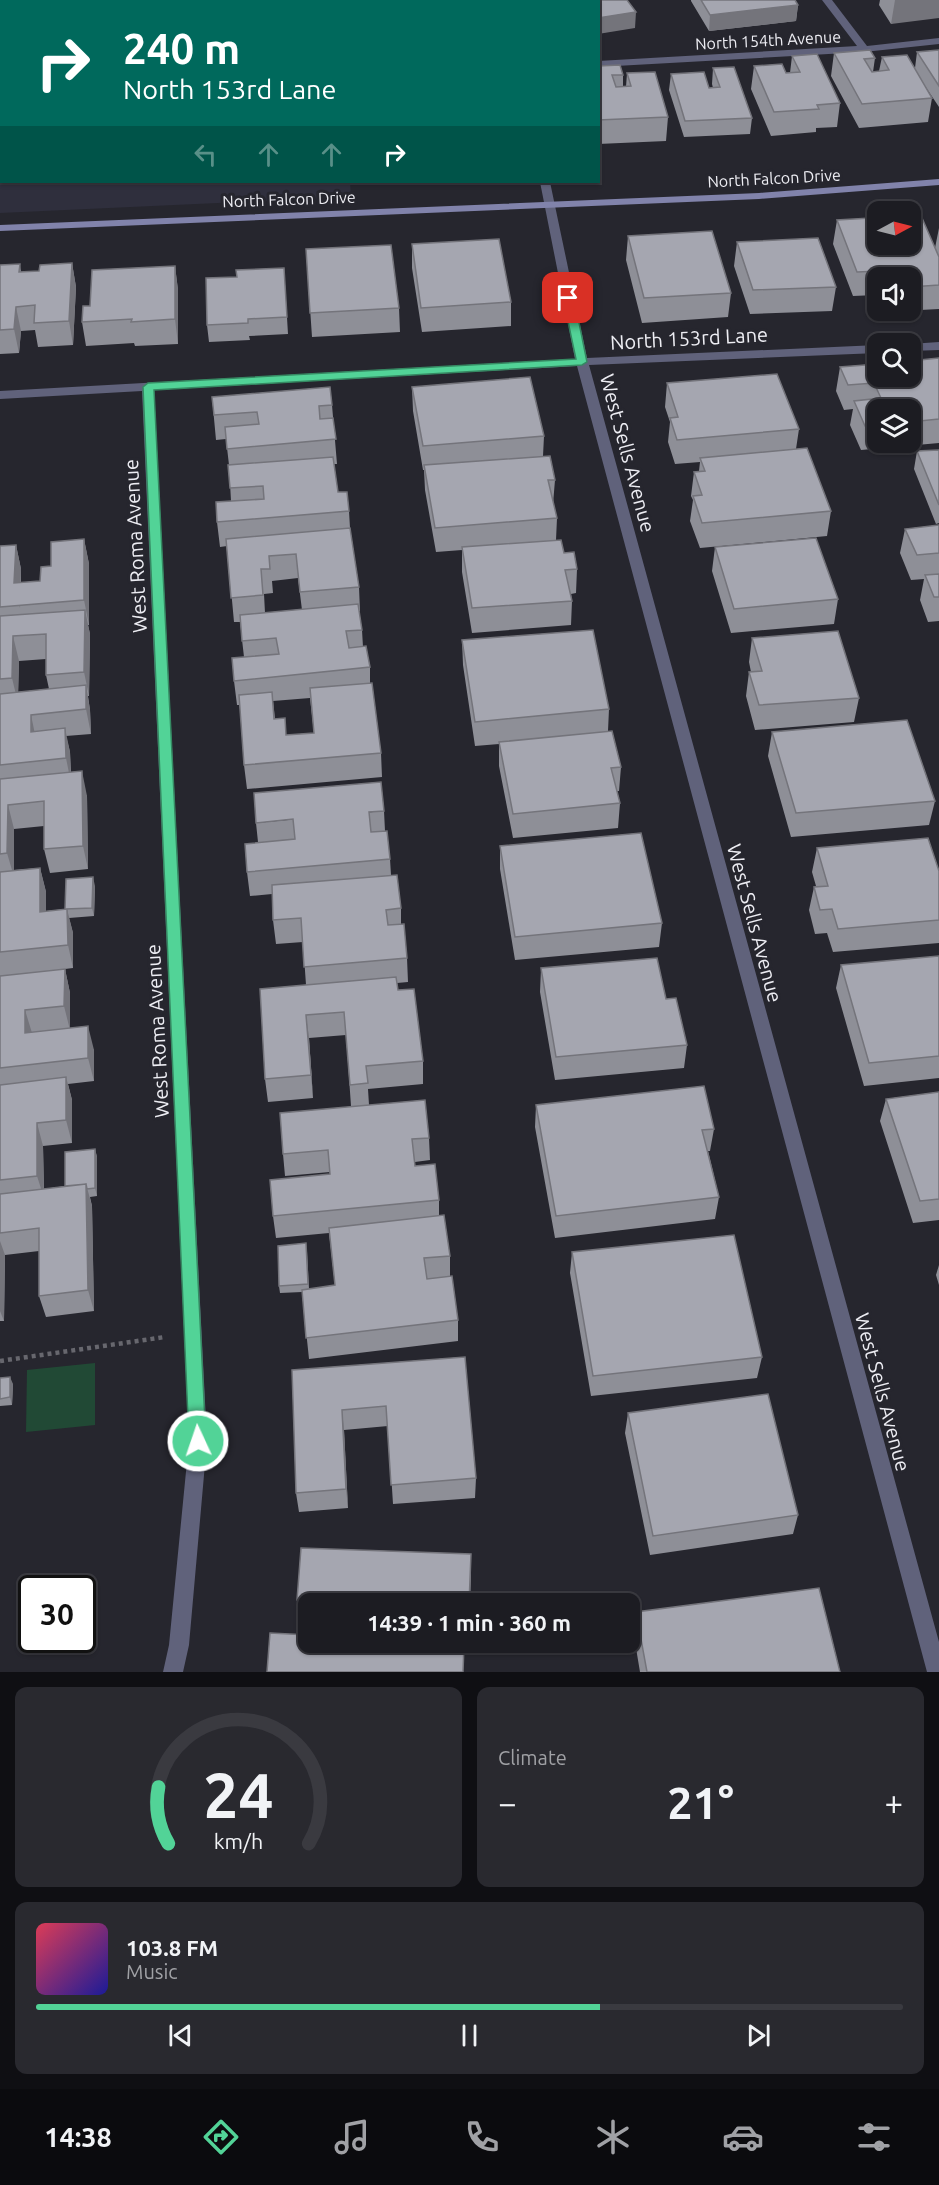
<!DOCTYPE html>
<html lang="en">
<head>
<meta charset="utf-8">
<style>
  :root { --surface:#1c1c22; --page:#29292f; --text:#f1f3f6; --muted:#a0a1a5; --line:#3a3a40; --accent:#52d397 }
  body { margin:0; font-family:Ubuntu,sans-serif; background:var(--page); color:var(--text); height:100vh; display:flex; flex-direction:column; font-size:22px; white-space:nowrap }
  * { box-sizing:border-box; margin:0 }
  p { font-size:20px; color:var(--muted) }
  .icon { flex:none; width:33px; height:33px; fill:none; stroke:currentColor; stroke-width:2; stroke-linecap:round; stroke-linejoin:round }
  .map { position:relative; height:1672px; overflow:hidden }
  .details { display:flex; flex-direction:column; gap:15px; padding:15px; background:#0f0f13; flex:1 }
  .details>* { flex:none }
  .top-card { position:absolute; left:0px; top:0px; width:600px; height:183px; box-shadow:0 2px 4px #0004,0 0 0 2px var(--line); background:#00695c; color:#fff; overflow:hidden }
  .needle { width:39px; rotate:83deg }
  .fabs { position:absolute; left:867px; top:201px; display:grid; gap:12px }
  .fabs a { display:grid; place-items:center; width:54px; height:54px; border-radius:12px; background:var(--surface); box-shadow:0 2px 4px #0004,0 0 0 2px var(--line); font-size:30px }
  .speed { position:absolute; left:18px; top:1575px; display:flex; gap:12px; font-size:30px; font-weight:700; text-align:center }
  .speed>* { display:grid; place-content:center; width:78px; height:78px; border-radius:50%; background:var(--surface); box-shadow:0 2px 4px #0004,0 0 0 2px var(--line); line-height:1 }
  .speed .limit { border:3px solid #111; border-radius:9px; background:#fff; color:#111 }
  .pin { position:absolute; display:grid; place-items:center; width:51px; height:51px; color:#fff; margin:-26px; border-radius:12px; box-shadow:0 3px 9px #0006 }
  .me { position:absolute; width:66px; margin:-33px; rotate:357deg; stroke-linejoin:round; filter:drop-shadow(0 0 4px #0008) }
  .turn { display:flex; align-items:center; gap:21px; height:126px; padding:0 24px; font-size:27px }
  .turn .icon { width:78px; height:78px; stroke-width:2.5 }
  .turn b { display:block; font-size:42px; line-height:51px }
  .lanes { display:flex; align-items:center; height:57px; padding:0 24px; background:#0003; justify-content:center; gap:30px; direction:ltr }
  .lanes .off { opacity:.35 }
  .big { font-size:45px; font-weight:700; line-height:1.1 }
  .details .tile { flex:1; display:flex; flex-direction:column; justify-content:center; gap:9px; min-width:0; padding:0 21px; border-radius:12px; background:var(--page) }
  .details .dial { align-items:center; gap:0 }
  .dial svg { height:156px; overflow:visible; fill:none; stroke:var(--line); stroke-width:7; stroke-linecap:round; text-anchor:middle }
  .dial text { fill:var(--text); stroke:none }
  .song { display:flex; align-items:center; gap:18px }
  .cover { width:72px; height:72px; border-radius:9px; background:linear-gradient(135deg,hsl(350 70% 55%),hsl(240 70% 35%)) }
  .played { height:6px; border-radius:3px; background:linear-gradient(90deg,var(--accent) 65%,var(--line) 65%) }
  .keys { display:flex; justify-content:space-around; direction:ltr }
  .heat { display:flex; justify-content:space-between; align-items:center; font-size:33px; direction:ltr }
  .details .tiles { flex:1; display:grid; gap:15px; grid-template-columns:1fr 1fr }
  .tile:last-child { grid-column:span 2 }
  .trip { position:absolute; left:298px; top:1593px; width:342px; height:60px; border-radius:12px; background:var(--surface); box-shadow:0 2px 4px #0004,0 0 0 2px var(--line); font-weight:700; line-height:60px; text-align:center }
  .tabs { display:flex; height:96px; justify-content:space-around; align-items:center; background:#0b0b0e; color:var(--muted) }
  .tabs .icon { width:42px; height:42px }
  .tabs .on { color:var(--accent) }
  .tabs b { font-size:27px; color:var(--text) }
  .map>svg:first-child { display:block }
  .built { fill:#2f2f3d }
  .green { fill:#214935 }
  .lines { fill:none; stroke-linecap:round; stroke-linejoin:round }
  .path { stroke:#67676e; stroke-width:4.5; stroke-dasharray:4 4; stroke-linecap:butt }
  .street { fill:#60627b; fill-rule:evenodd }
  .secondary { fill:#8183ab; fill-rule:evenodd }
  .wall { fill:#8e8f97; fill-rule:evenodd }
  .shaded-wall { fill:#74747b }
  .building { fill:#a5a6b0; stroke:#74747b; stroke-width:1.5 }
  .route { fill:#52d397; stroke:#358962; stroke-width:1.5 }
  .labels { text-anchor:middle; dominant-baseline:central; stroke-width:6; stroke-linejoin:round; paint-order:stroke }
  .far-street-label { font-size:16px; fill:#ededf3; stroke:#26262e }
  .street-label { font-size:20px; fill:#ededf3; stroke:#26262e }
</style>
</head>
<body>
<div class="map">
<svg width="939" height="1672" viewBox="0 0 939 1672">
  <rect width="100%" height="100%" fill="#26262e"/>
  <path class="built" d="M0,0l283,1 -281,1v180h348l1,15 -351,16z"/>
  <path class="green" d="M95,1363v62l-69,7 1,-62z"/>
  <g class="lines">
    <path class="path" d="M0,1361l165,-24"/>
    <path class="street" d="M464,0h10l2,2h-11z
      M822,0h10l35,46 72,-8v6l-75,8 -266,15v-6l259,-15z
      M540,182h10l37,176 291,-13v8l-289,12 350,1277v30h-12l-350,-1306 -423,24 53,1051 -18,204 -6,27h-20l6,-27 20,-204 -47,-1050 -142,8v-8l575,-32z
      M939,342v8l-29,1v-7z"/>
    <path class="secondary" d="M939,179v6l-180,14 -759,32v-6l759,-32z"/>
  </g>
  <path class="wall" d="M0,0h186v2h-184v82l-2,1z
    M691,0h104l3,5 -2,16 -87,10 -18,-30z
    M880,0h59l-48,24 -12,-19z
    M939,50v57l-18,-27 11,18 -4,24 -69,6 -28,-52 3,-23 41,5 -2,14 6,-1 3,-14 33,11 2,-16z
    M792,56l48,47 -3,24 -21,1v4l-45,4 -20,-47 3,-23 32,7h4z
    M598,66l25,9v12h3l1,-14 41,44 -2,24 -68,3z
    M713,68l39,50 -2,16 -66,3 -15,-47 2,-16 38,14h4l-1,-4z
    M837,220l40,13 58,15 4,-20v81l-56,3 -1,-2h28v-32h-32v20l-2,-3 -23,1 -20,-52z
    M628,236l103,57 -3,24 -86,6 -16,-63z
    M737,242l99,45 -4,24 -82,3 -16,-48z
    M412,244l99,58v24l-89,6 -10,-64z
    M306,249l93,59 1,24 -88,5z
    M72,263l4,24 -3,58 -35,2 -3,-17 -14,1 -2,22 -19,1v-89l20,-1 1,8 18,-1z
    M175,266l3,24v54l-43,2 -1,-3 -48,3 -4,-24 8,-16z
    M284,268l4,66 -39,2 1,4 -41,2 -2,-17 30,-48z
    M939,358v85l-78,7 -11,-25 3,-16 -9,1 -8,-19 4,-24zM878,410h32v32h-32z
    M667,383l132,46 -3,20 35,62 -4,25 -127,12 -10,-27 3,-21 -2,-4 3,-24 5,-1 1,-9 -25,2 -7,-22 2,-20 -5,-15z
    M412,387l132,49 -1,20 12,24 -2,24 4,14 -1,22 8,13 13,16 -1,24 -5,1 1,7 -1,24 -99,8 -10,-61v-22l-26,2 -11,-62 -1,-20h-1l-10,-59z
    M212,397l120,8 5,59h-3l4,28 11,19 1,17 9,59 1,24h-1l3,19 1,17 7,20v16l11,70 1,24 -135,12 -3,-24 -4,-60h-3l-3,-24 10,-24 -4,-35h-6l-7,-76 -7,1 -3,-25 14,-21 -2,-36 -3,-26 -10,1zM298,578l4,32 -37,3 -1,-19 9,-1 -1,-12zM310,698l4,35 -28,2 -11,-16 -2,-18z
    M939,450v73l-3,1 -22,-55 3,-18z
    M939,525v96l-11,1 -8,-22 4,-21 -13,1 -11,-27 5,-24z
    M84,539l5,25v61h-1l2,9 -1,62h-1l2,14 1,24 -25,2 4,16 1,20 16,24 1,73 -38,4 -6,-24v-23l-30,3v41l26,-2 6,24v19l19,-2 30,-23 -1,30 -25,2 4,15v35l-8,1 5,24v35l24,22v31l-26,3 4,16v43l-29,3 1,43 21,-3 30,-37 2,8v39l-7,1 2,9 2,105 -48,6 -7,-21v-45l-34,4 -1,66h-4v-775l16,-1 5,24v14l19,-2 11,-15zM46,659v16l3,14 -31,3 1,-31z
    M715,547l123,52 -4,25 -103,9 -19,-62z
    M752,638l107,60 -5,24 -99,8 -9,-34 3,-24h2l-2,-10z
    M462,640l147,69 -1,22 13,36 -2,24h-2l3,12 -2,25 -105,10 -14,-72v-22l-24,2 -12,-81z
    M772,732l163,69 -6,24 -138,12 -23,-81z
    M384,811l1,20 5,28 1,16 10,33v16l6,34 1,24 -11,1 1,7 25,71v23l-55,5 1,16 60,33 1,22 -15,2v4l24,34v16l11,40v21l8,43v21l-149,18 -7,-67 -22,1 -1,-7 28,-35 2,38 26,-4 -6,-52 -53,5 -3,-22 57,-42v-2l-45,4 -2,-22 68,-48 -5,-71 -37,3 4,60 -45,4 -3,-23 41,-94 -3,-43 -27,2 -3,-24 -1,-26 -22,2 -3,-24 11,-30 -2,-19z
    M500,846l162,77 -3,24 -144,13 -15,-91z
    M817,848l122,23v72l-106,9 -6,-19 -12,1 -6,-24 5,-23 2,-1 -4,-14z
    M939,956v122l-75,8 -28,-98 5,-23z
    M541,968l125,31 21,46 -3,23 -129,12 -15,-88z
    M939,1092v128l-26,3 -33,-102 6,-22z
    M536,1105l178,24 -4,22h-2l11,46 -4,22 -160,19 -20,-111z
    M572,1252l190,105 -5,21 -166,18 -21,-123z
    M939,1265v20l-3,-10z
    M465,1357l11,121 -1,20 -82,6 -5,-78 -44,4 4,78 -49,4 -3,-19 -4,-123z
    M0,1378l13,6 -1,21 -12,1z
    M628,1413l170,102 -5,19 -143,21 -25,-122z
    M471,1573l-1,31h-161v14h-9l-3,-18z
    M636,1612l204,60h-200l-7,-42z"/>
  <path class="shaded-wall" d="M111,0h26v2l-31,-1z
    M156,0h30v2h-34z
    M378,0h52v2h-60z
    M525,0h10v2h-10z
    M895,0h44v18l-48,6z
    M798,5l-2,16 -87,10 1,-16z
    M636,12l-1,16 -37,6v-16z
    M0,38h2v46l-2,1z
    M72,263l4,24 -3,58 -4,-24z
    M175,266l3,24v54l-3,-25z
    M16,307l5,24 -2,22 -5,-24z
    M84,539l5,25v61l-5,-25z
    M16,545l5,24 -1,39 -6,-25z
    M85,610l5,24 -1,62 -5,-24z
    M13,636l6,25 -1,42 -6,-25z
    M86,685l4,25 1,24 -5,-25z
    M31,715l5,24 -5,-7z
    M65,728l5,24 1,31 -5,-25z
    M82,771l5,25 1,73 -5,-23z
    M8,805l6,24v48l-7,-24z
    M40,868l6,24v44l-6,-24z
    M93,877l2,9 -1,30 -2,-8z
    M67,909l6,24v35l-5,-23z
    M65,969l5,24v37l-6,-24z
    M25,1010l7,23h-7z
    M306,1015l3,23 4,60 -2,-23z
    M88,1026l6,24v31l-6,-23z
    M66,1077l6,23v43l-6,-23z
    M37,1123l6,23 1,52 -7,-22z
    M95,1149l2,8v39l-2,-8z
    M86,1184l6,22 2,105 -6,-21z
    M0,1241l5,14 -1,66 -4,-10z
    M10,1377l3,7 -1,21 -2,-8z
    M342,1410l2,20 4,78 -2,-19z"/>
  <path class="building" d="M0,0h111l-5,2h-104v36h-2z
    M336,0h42l-8,2h-33z
    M535,0h92l9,12 -38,6v-16h-62z
    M701,0h94l3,5 -88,10z
    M0,40l2,1v13h-2z
    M870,50l5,8 -11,1 8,13 17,-2 -7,-13 25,-2 25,43 -70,6 -28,-51z
    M939,50v36l-22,-34z
    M817,54l23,49 -23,2 2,4 -45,3 -20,-46 28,-2 4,9 14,-1 -8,-16z
    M620,65l3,10h-11l4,12 15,-1 -4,-13 28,-1 13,45 -70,3v-54z
    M734,67l18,51 -67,3 -14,-47 33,-2 5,16 11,-1 -7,-19z
    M871,218l6,15h1v11h32v-25l12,-1 17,39v28l-29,2v-9h-27l-3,-7 -23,1 -20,-52z
    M712,231l19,62 -87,5 -16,-62z
    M818,238l18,49 -83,3 -16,-48z
    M499,239l12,63 -90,6 -9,-64z
    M391,245l8,63 -89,5 -4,-64z
    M72,263l-3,58 -35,2 1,-18 -19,2 -2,22 -14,1v-65l20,-1 -1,8 20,-1 1,-6z
    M175,266v53l-44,3 1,-3 -50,3 1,-16h7l2,-36z
    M284,268l3,49 -39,2v4l-41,2 -1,-47 31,-1 -1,-7z
    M939,358v61l-29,3v-12h-32v15l-13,1 -11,-25 27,-3 -7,-15 -26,2 -8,-18 38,-3v12h32v-15z
    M777,374l22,55 -122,11 -7,-22 8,-1 -11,-34z
    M530,377l14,59 -121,10 -11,-59z
    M330,387l2,18 -13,1 1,13 13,-1 3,21 -109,10 -2,-22 34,-3 -2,-12 -43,3 -2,-18z
    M807,448l24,63 -129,12 -9,-27 9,-1 -8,-23 11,-1 -5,-13z
    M939,450v55l-22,-54z
    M550,456l5,24h-7l9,38 -122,10 -11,-63z
    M333,457l5,35h9l2,19 -132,11 -1,-20 48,-3 -1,-13 -33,2 -2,-23z
    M939,525v28l-22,2 -12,-26z
    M350,528l9,59 -59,5 -4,-38 -27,2 1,13h-9l2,26 -32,3 -5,-59z
    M816,538l22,61 -104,10 -19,-62z
    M84,539v61l-84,7v-61l16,-1 -2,38 26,-2 1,-14 10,-1v-24z
    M561,540l3,13 10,-1 3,17 -12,1 7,31 -100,7 -10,-61z
    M939,574v23h-5l-9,-22z
    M358,604l4,26 -16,1 3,17 17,-2 4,21 -136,14 -2,-23 47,-4 -3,-16 -34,3 -2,-26z
    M85,610l-1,62 -38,3v-41l-33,2 -1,42 -12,1v-63z
    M593,630l16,79 -134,13 -13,-82z
    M838,631l21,67 -100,7 -10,-33 13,-1 -10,-33z
    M372,683l9,70 -137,12 -5,-70 33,-3 2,27 11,-1 1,17 28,-2 -4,-45z
    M86,685v24l-55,6v17l34,-4 1,30 -66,7v-71z
    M907,720l28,81 -139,12 -24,-81z
    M612,731l9,36 -10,1 9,35 -107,11 -14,-72z
    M82,771l1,75 -39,3v-48l-36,4 -1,48 -7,1v-75z
    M381,782l3,29 -15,1 2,20 16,-1 3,28 -143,13 -2,-28 50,-5 -2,-20 -37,4 -2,-30z
    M641,833l21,90 -147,14 -15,-91z
    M928,838l11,33v49l-101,9 -6,-20 -12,1 -6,-23 14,-1 -11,-38z
    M40,868v44l27,-3 1,36 -68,7v-80z
    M397,875l4,33 -15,2 2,15 16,-1 3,34 -103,9 -3,-49 -28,2 -1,-35z
    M93,877l-1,31 -27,1 1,-30z
    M939,956v100l-70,7 -28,-98z
    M657,958l9,41 10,-1 11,47 -131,12 -15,-89z
    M65,969l-1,37 -39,4v23l63,-7v32l-88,10v-92z
    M396,977l2,13 16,-1 9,72 -57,5 2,17 -18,2 -6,-73 -38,3 5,60 -46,4 -5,-90z
    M66,1077v43l-29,3v53l-37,4v-95z
    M704,1086l10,43 -12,1 17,67 -163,19 -20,-111z
    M939,1092v107l-19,2 -34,-102z
    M425,1100l4,38 -17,1 3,27 20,-2 4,36 -166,16 -3,-36 60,-6 -2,-24 -45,4 -3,-41z
    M95,1149v39l-8,1 -1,-5 -21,2v-34z
    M86,1184l2,106 -49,6v-68l-39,5v-39z
    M444,1215l6,41 -26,2 3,21 25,-3 6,44 -152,18 -4,-48 33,-5 -6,-57z
    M734,1235l28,122 -169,19 -21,-124z
    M306,1243l2,41 -29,2 -1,-40z
    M465,1357l11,121 -85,7 -5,-79 -44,4 4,79 -50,4 -4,-123z
    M10,1377v20l-10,2v-21z
    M768,1394l30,121 -145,21 -25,-123z
    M301,1548l170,6 -2,50h-124v-2l-48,-2z
    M819,1588l21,84h-193l-11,-60z
    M270,1633l39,2v7h134v2l21,1 -1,27h-196z"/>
  <path class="route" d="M568,295l6,3 13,64 -5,3 -428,25 52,1051 -2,6 -6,2 -6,-2 -3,-6 -46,-1054 5,-4 428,-24 -13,-61z"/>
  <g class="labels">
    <g class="far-street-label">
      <text transform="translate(768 40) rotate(-3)">North 154th Avenue</text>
      <text transform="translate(774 178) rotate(-3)">North Falcon Drive</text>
      <text transform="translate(289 199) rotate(-2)">North Falcon Drive</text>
    </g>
    <g class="street-label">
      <text transform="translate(689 338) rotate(-3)">North 153rd Lane</text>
      <text transform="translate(628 453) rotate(75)">West Sells Avenue</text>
      <text transform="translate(135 546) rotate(-93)">West Roma Avenue</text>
      <text transform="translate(755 923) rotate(75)">West Sells Avenue</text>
      <text transform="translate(157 1031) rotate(-93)">West Roma Avenue</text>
      <text transform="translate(883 1392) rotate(75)">West Sells Avenue</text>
    </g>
  </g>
</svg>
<div class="fabs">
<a><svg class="needle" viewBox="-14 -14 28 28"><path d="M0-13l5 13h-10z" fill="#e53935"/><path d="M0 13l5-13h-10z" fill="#a0a1a5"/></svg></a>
<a><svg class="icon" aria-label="sound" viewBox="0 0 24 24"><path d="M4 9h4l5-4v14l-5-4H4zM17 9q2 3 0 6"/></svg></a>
<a><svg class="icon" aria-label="search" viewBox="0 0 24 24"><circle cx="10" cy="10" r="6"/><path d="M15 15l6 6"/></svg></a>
<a><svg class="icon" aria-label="layers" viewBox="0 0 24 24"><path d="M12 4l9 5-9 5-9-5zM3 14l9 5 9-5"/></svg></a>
</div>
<div class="speed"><div class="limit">30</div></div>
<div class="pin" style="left:568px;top:298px;background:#d93025"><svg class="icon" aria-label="arrive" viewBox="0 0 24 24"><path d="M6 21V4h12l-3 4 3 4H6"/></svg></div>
<svg class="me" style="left:198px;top:1441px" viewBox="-20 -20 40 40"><circle r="17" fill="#52d397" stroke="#fff" stroke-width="3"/><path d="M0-11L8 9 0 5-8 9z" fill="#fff"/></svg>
<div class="trip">14:39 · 1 min · 360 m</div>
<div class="top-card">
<div class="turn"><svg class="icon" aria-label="right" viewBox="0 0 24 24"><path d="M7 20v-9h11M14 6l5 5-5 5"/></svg><div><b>240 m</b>North 153rd Lane</div></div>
<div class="lanes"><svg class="icon off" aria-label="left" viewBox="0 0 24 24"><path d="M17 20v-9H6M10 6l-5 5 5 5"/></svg><svg class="icon off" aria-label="ahead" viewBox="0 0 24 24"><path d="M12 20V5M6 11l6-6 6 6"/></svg><svg class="icon off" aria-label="ahead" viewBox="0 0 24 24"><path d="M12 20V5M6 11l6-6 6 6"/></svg><svg class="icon" aria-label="right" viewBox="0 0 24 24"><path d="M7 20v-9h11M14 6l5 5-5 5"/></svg></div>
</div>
</div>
<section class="details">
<div class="tiles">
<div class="tile dial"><svg viewBox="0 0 100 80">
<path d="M14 69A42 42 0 1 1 86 69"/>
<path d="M14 69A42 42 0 0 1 9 40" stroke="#52d397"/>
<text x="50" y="56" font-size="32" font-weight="700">24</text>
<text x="50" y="72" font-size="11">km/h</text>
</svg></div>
<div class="tile"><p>Climate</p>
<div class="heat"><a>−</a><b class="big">21°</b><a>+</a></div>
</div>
<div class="tile">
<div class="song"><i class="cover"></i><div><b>103.8 FM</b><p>Music</p></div></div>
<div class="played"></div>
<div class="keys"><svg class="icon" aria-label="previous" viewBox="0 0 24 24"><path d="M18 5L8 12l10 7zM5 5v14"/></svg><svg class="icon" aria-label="pause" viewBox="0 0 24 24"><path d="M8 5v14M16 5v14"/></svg><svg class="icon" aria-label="next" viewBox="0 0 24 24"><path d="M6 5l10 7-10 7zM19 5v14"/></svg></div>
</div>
</div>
</section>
<nav class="tabs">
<b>14:38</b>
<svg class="icon on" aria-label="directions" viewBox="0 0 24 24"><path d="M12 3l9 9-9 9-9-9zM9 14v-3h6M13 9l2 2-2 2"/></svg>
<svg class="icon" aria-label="music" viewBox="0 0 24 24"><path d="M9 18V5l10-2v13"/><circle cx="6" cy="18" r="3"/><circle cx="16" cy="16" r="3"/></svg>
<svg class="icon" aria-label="phone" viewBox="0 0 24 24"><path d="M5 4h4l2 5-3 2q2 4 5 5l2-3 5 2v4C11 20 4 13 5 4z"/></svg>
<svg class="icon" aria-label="climate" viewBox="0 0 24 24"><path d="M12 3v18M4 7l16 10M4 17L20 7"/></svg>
<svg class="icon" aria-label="car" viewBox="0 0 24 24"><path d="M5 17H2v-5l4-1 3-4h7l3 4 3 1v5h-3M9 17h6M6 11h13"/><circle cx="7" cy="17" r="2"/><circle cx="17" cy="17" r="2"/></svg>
<svg class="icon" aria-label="filters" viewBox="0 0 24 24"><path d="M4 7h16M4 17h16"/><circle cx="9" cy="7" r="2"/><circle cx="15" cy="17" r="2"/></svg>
</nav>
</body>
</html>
